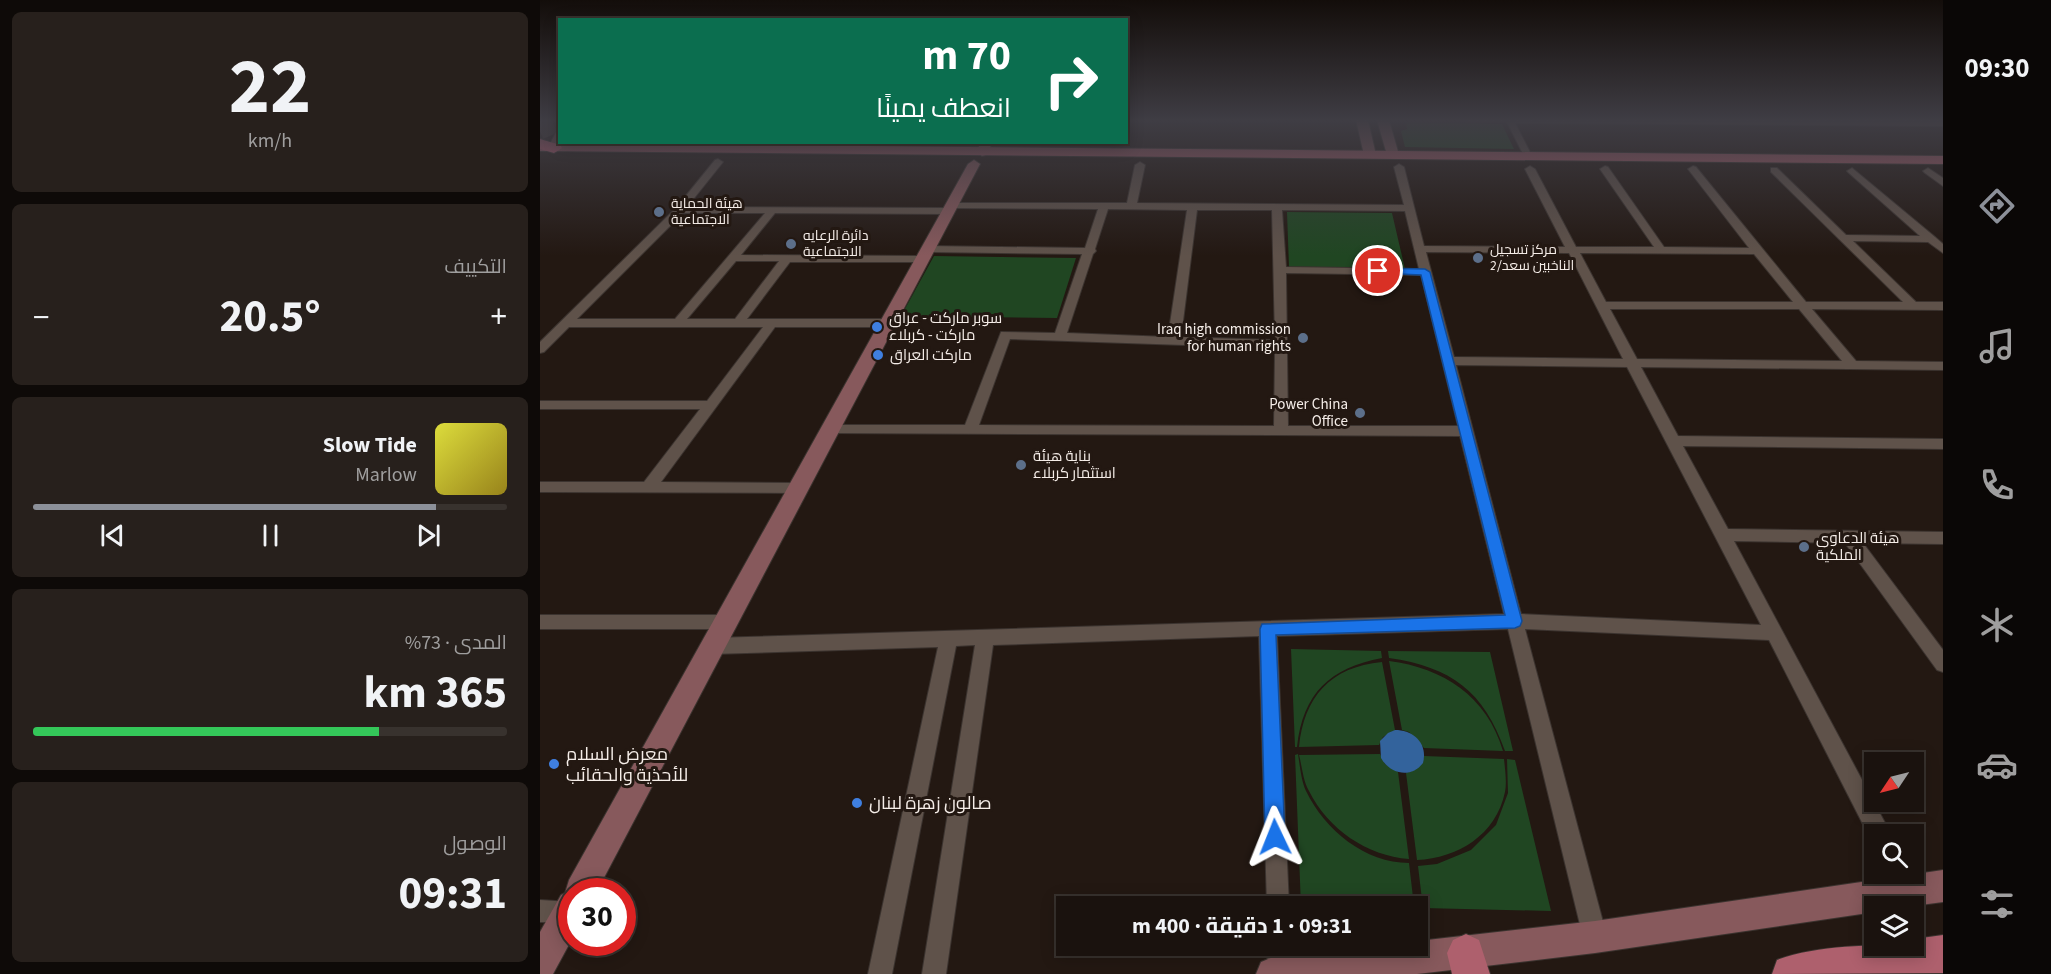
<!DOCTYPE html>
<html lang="ar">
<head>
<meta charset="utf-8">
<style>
  :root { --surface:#1a120e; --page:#27201c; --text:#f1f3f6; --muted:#9f9e9e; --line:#38322e; --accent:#8c9099 }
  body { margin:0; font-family:"Source Sans 3",Cairo,sans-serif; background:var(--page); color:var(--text); direction:rtl; height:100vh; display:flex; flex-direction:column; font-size:22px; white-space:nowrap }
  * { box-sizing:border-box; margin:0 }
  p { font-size:20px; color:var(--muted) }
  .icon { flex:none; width:33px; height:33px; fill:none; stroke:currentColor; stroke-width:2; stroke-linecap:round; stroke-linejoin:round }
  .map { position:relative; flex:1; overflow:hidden; direction:ltr }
  .side { display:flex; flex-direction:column; gap:12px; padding:12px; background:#0e0a08; width:540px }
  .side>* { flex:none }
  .hud { position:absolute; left:18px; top:18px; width:570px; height:126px; border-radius:0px; box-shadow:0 3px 15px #0003,0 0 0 2px var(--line); direction:rtl; background:#0b6e4f; color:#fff; overflow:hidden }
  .needle { width:39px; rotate:235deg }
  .buttons { position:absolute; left:1324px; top:752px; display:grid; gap:12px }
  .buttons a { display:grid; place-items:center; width:60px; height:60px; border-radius:0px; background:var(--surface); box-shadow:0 3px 15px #0003,0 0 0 2px var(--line); font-size:30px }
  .speed { position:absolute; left:18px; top:878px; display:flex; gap:12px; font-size:30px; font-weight:700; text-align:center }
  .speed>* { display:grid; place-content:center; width:78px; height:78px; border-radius:50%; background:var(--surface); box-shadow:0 3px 15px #0003,0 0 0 2px var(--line); line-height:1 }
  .speed .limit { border:9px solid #d22; background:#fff; color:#111 }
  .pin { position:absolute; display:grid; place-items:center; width:51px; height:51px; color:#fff; margin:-26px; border:3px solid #fff; border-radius:50%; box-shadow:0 2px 6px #0007 }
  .me { position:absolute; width:66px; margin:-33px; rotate:358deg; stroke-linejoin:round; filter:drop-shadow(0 0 4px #0008) }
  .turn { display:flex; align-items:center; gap:21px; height:126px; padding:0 18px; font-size:27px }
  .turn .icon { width:78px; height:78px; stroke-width:2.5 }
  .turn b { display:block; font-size:42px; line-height:51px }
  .big { font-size:45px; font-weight:700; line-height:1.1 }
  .side .card { flex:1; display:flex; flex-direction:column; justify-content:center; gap:9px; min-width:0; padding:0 21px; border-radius:9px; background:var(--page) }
  .side .dial { align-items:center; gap:0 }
  .dial b { font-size:78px; line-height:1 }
  .song { display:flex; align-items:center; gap:18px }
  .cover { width:72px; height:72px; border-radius:9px; background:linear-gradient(135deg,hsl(60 70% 55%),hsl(50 70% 35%)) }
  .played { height:6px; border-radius:3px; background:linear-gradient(90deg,var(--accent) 85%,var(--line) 85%) }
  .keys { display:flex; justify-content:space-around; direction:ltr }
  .heat { display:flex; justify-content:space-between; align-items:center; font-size:33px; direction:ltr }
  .charge { height:9px; border-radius:4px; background:linear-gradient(90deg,#34c759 73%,var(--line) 0) }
  .trip { position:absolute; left:516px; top:896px; width:372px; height:60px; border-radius:0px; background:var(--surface); box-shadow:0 3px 15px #0003,0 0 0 2px var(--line); font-weight:700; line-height:60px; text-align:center; direction:rtl }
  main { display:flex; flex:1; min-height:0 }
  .dock { display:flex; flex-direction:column; width:108px; justify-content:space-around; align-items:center; background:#0a0706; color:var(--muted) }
  .dock .icon { width:42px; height:42px }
  .dock .current { color:var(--accent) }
  .dock b { font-size:27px; color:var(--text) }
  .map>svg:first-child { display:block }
  .green { fill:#204622 }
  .water { fill:#33639c }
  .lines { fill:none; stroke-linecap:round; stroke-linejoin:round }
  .highway-tunnel { stroke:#423832; stroke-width:17; stroke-dasharray:17 8; stroke-linecap:butt }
  .street-casing { stroke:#3b332f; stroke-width:2 }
  .secondary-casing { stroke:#3b332f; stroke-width:2 }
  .primary-casing { stroke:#3b332f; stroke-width:2 }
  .highway-casing { stroke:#3b332f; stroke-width:2 }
  .street { fill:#5f524a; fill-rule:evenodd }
  .secondary { fill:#87595c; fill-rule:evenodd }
  .primary { fill:#ae606d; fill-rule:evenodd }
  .highway { fill:#e36985; fill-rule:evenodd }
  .route { fill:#1a73e8; stroke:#114b97; stroke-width:1.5 }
  .service-dot { fill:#5c6f8a; stroke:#231812; stroke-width:2 }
  .shop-dot { fill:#3f7fe0; stroke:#231812; stroke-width:2 }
  .labels { text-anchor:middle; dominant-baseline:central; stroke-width:6; stroke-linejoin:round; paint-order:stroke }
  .far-poi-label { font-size:14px; fill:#f5ede8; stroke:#231812; text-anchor:start }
  .poi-label { font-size:15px; fill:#f5ede8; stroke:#231812; text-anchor:start }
  .near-poi-label { font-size:18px; fill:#f5ede8; stroke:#231812; text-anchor:start }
</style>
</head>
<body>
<main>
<nav class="dock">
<b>09:30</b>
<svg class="icon current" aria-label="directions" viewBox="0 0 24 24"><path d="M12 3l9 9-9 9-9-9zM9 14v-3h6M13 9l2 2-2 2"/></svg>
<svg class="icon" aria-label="music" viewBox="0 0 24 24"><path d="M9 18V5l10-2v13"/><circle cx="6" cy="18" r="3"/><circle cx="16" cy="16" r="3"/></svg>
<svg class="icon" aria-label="phone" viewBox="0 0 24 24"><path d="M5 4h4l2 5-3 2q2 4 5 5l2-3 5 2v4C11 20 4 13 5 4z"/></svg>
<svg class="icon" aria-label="climate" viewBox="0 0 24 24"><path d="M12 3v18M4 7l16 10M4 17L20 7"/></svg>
<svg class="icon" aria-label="car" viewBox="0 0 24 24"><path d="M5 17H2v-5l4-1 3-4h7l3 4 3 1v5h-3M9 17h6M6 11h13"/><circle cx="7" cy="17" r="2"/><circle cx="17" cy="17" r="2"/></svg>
<svg class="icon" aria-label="filters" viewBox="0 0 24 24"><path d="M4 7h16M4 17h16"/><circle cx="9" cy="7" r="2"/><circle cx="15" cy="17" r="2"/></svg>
</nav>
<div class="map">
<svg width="1403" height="974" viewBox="0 0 1403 974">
  <rect width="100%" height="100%" fill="#231812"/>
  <path class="green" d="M866,122l96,2 12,25 -109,-2 -4,-16 6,-2z
    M747,212l105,1 13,56 -116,-2z
    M394,256l142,2 -19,60 -156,-2z
    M751,649l90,2 1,7c-52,10 -79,35 -85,89h-2z
    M848,651l102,1 23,99h-8c-21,-60 -54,-84 -116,-93z
    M849,661c54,7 98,35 114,90l-79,-3 -15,-16 -7,-2z
    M842,662l13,68 -12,7 -4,8 -80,2c5,-50 31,-80 83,-85z
    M758,754c2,12 3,26 8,37 19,39 59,72 103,72l5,43h-113l-6,-151z
    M840,754l5,10 13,8 11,87c-42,-3 -81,-30 -100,-68 -6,-10 -7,-25 -10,-36z
    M884,756l80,3c1,10 3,23 1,33 -9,43 -47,66 -88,68l-11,-87c9,-2 16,-7 18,-17z
    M967,759l8,1 36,151 -128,-3 -5,-42 19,-2 34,-14 25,-25 12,-32z"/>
  <path class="water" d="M855,730c19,0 33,14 28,33 -12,16 -33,11 -42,-5l-1,-17 8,-8z"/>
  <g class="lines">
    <path class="highway-tunnel" d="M0,131l14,-6"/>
    <defs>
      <path id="street" d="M922,120h481v6l-428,-3 17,33 -4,3 -4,-3 -17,-34h-41z
        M261,142h9l-8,10h-6l-1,-2z
        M178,159l5,3 -36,45 261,1 5,3 -5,3 -173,-1 -34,42 182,1 5,3 -5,3h-133l-43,57h141l6,4 -6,4h-113l-114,155 137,1 5,2 3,4 -3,4 -263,-1v-10h104l56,-73h-160v-8h167l56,-74h-194l-25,25 -4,1v-11l136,-134 39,-48zM143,213h82l-90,106h-98zM196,261h43l-44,58h-48z
        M600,162l5,3 -8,38 267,2 -10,-38 5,-3 5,3 20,79 141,1 -40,-78 5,-3 5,3 41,78h78l-54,-78 5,-3 3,1 56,80 85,1 -61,-79 5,-3 3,1 110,135h97l-132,-130v-4h6l69,67 74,1 -71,-63 -2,-2 5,-3 83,69 8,7v9l-15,-11 -75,-1 63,61h27v8l-131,-1 44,52 87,1v8l-302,-3 37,69 265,3v10l-260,-3 45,83 215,3v12l-80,-1 80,107v22l-6,-2 -92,-127 -111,-2 157,293h-16v9l-3,-1 -103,-202 -244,-11 82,308 -4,8 -8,4 -8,-4 -4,-8 -75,-308 -231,7 12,270h-22l-8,-270 -266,9 -47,329h-24l53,-329 -19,1 -64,328h-24l70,-327 -226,7 -6,-2 -3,-6 3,-6 6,-2 792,-24 -44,-178 -635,-3 -2,-3 2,-3 5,-2h135l36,-93 54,1 27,-79 -154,-2 -5,-3 5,-3 157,2 13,-39 -146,-1 -3,-1v-4h178l8,-38zM568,209l79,1 -19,127 -101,-4 26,-79 3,-3 -1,-2zM657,210h75l3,130 -94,-3zM742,210l123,1 14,58 -133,-2zM886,252l143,1 54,106 -169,-2zM1040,253l174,1 39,48h-187zM746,273l135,2 37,151h-170zM1070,309h189l43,52 -205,-2zM470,339l265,9 -1,78 -295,-1zM916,365l171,2 134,258 -240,-11z
        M1388,168l15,10v8l-18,-13 -2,-2z
        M0,615h185l6,2 3,5 -3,5 -6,2h-185z
        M0,900l32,2v20h-32z
        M727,945h24l1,29h-24z"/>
      <path id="secondary" d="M816,120h12l8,35 -2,3h-8l-2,-3z
        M837,120h12l10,35 -2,3h-8l-2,-3z
        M16,132h4v10h3l-5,9 -4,1 -6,-4z
        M441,142h12l-7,13 -4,1 -6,-4z
        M434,160l6,4 -383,727h-25v48l-19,35h-13v-42l21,-37 4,-2 4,-13 399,-716z
        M1403,870v32l-30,4h-38v6l-280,41 -178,21h-161l5,-12 12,-5 108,-12h37v-4l177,-20z"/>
      <path id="primary" d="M0,143l1403,13v8l-1403,-13z
        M926,934l13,6 11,34h-38l-5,-21 6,-13z
        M1403,935v38l-171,1 5,-14c39,-15 96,-15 137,-15v-6z"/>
      <path id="highway" d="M0,139l20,6 2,3 -8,5 -14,-4z"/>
    </defs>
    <use href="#street" class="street-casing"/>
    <use href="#secondary" class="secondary-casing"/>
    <use href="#primary" class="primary-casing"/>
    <use href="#highway" class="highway-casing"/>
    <use href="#street" class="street"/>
    <use href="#secondary" class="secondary"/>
    <use href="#primary" class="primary"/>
    <use href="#highway" class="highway"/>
  </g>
  <linearGradient id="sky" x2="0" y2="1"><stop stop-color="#130d0a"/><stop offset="0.47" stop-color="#3f3d44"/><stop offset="1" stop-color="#3f3d44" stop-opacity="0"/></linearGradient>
  <rect width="1403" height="256" fill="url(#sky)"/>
  <path class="route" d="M838,268l47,1 5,3 92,349 -2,5 -5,2 -239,7 9,202 -3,7 -7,2 -7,-2 -3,-7 -5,-208 2,-5 243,-9 -84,-340 -47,-2 -1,-2z"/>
  <g class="service-dot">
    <circle cx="119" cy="212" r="6"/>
    <circle cx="251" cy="244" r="6"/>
    <circle cx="938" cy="258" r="6"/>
    <circle cx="763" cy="338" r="6"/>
    <circle cx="820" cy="413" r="6"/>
    <circle cx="481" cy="465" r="6"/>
    <circle cx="1264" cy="547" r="6"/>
  </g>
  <g class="shop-dot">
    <circle cx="337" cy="327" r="6"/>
    <circle cx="338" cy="355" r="6"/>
    <circle cx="14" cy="764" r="6"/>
    <circle cx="317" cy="803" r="6"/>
  </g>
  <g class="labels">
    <g class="far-poi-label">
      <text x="131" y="204">هيئة الحماية<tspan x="131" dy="16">الاجتماعية</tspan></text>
      <text x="263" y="236">دائرة الرعايه<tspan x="263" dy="16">الاجتماعية</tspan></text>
      <text x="950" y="250">مركز تسجيل<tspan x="950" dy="16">الناخبين سعد/2</tspan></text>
    </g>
    <g class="poi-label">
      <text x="349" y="318">سوبر ماركت - عراق<tspan x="349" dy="17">ماركت - كربلاء</tspan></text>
      <text x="751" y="329" text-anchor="end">Iraq high commission<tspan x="751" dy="17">for human rights</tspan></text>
      <text x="350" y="355">ماركت العراق</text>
      <text x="808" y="404" text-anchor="end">Power China<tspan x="808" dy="17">Office</tspan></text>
      <text x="493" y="456">بناية هيئة<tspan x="493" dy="17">استثمار كربلاء</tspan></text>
      <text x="1276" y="538">هيئة الدعاوى<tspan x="1276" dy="17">الملكية</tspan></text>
    </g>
    <g class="near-poi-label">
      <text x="26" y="754">معرض السلام<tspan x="26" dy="21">للأحذية والحقائب</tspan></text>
      <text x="329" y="803">صالون زهرة لبنان</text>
    </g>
  </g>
</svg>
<div class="buttons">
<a><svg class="needle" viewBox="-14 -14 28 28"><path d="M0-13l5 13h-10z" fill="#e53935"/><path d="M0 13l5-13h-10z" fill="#9f9e9e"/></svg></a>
<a><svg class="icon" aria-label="search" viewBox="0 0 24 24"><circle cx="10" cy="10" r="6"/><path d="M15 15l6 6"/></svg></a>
<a><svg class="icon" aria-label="layers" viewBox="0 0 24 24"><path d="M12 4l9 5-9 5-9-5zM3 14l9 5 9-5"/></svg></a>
</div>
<div class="speed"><div class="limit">30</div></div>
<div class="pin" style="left:838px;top:271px;background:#d93025"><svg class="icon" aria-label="arrive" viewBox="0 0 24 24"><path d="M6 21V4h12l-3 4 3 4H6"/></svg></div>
<svg class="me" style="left:735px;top:837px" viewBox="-20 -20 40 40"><path d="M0-17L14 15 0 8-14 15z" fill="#1a73e8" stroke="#fff" stroke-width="4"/></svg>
<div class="trip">09:31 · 1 دقيقة · 400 m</div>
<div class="hud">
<div class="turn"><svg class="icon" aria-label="right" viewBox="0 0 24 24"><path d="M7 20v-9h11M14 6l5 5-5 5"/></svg><div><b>70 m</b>انعطف يمينًا</div></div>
</div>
</div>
<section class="side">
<div class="card dial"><b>22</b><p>km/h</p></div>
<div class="card"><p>التكييف</p>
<div class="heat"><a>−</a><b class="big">20.5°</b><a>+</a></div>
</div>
<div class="card">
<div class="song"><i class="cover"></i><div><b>Slow Tide</b><p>Marlow</p></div></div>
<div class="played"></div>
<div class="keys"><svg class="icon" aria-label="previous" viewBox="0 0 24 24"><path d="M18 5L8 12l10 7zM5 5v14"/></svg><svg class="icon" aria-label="pause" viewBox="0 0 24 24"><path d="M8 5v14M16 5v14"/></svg><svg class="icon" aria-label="next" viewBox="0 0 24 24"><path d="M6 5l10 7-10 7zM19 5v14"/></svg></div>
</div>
<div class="card"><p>المدى · 73%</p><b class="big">365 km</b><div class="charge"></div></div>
<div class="card"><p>الوصول</p><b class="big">09:31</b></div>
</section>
</main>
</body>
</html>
